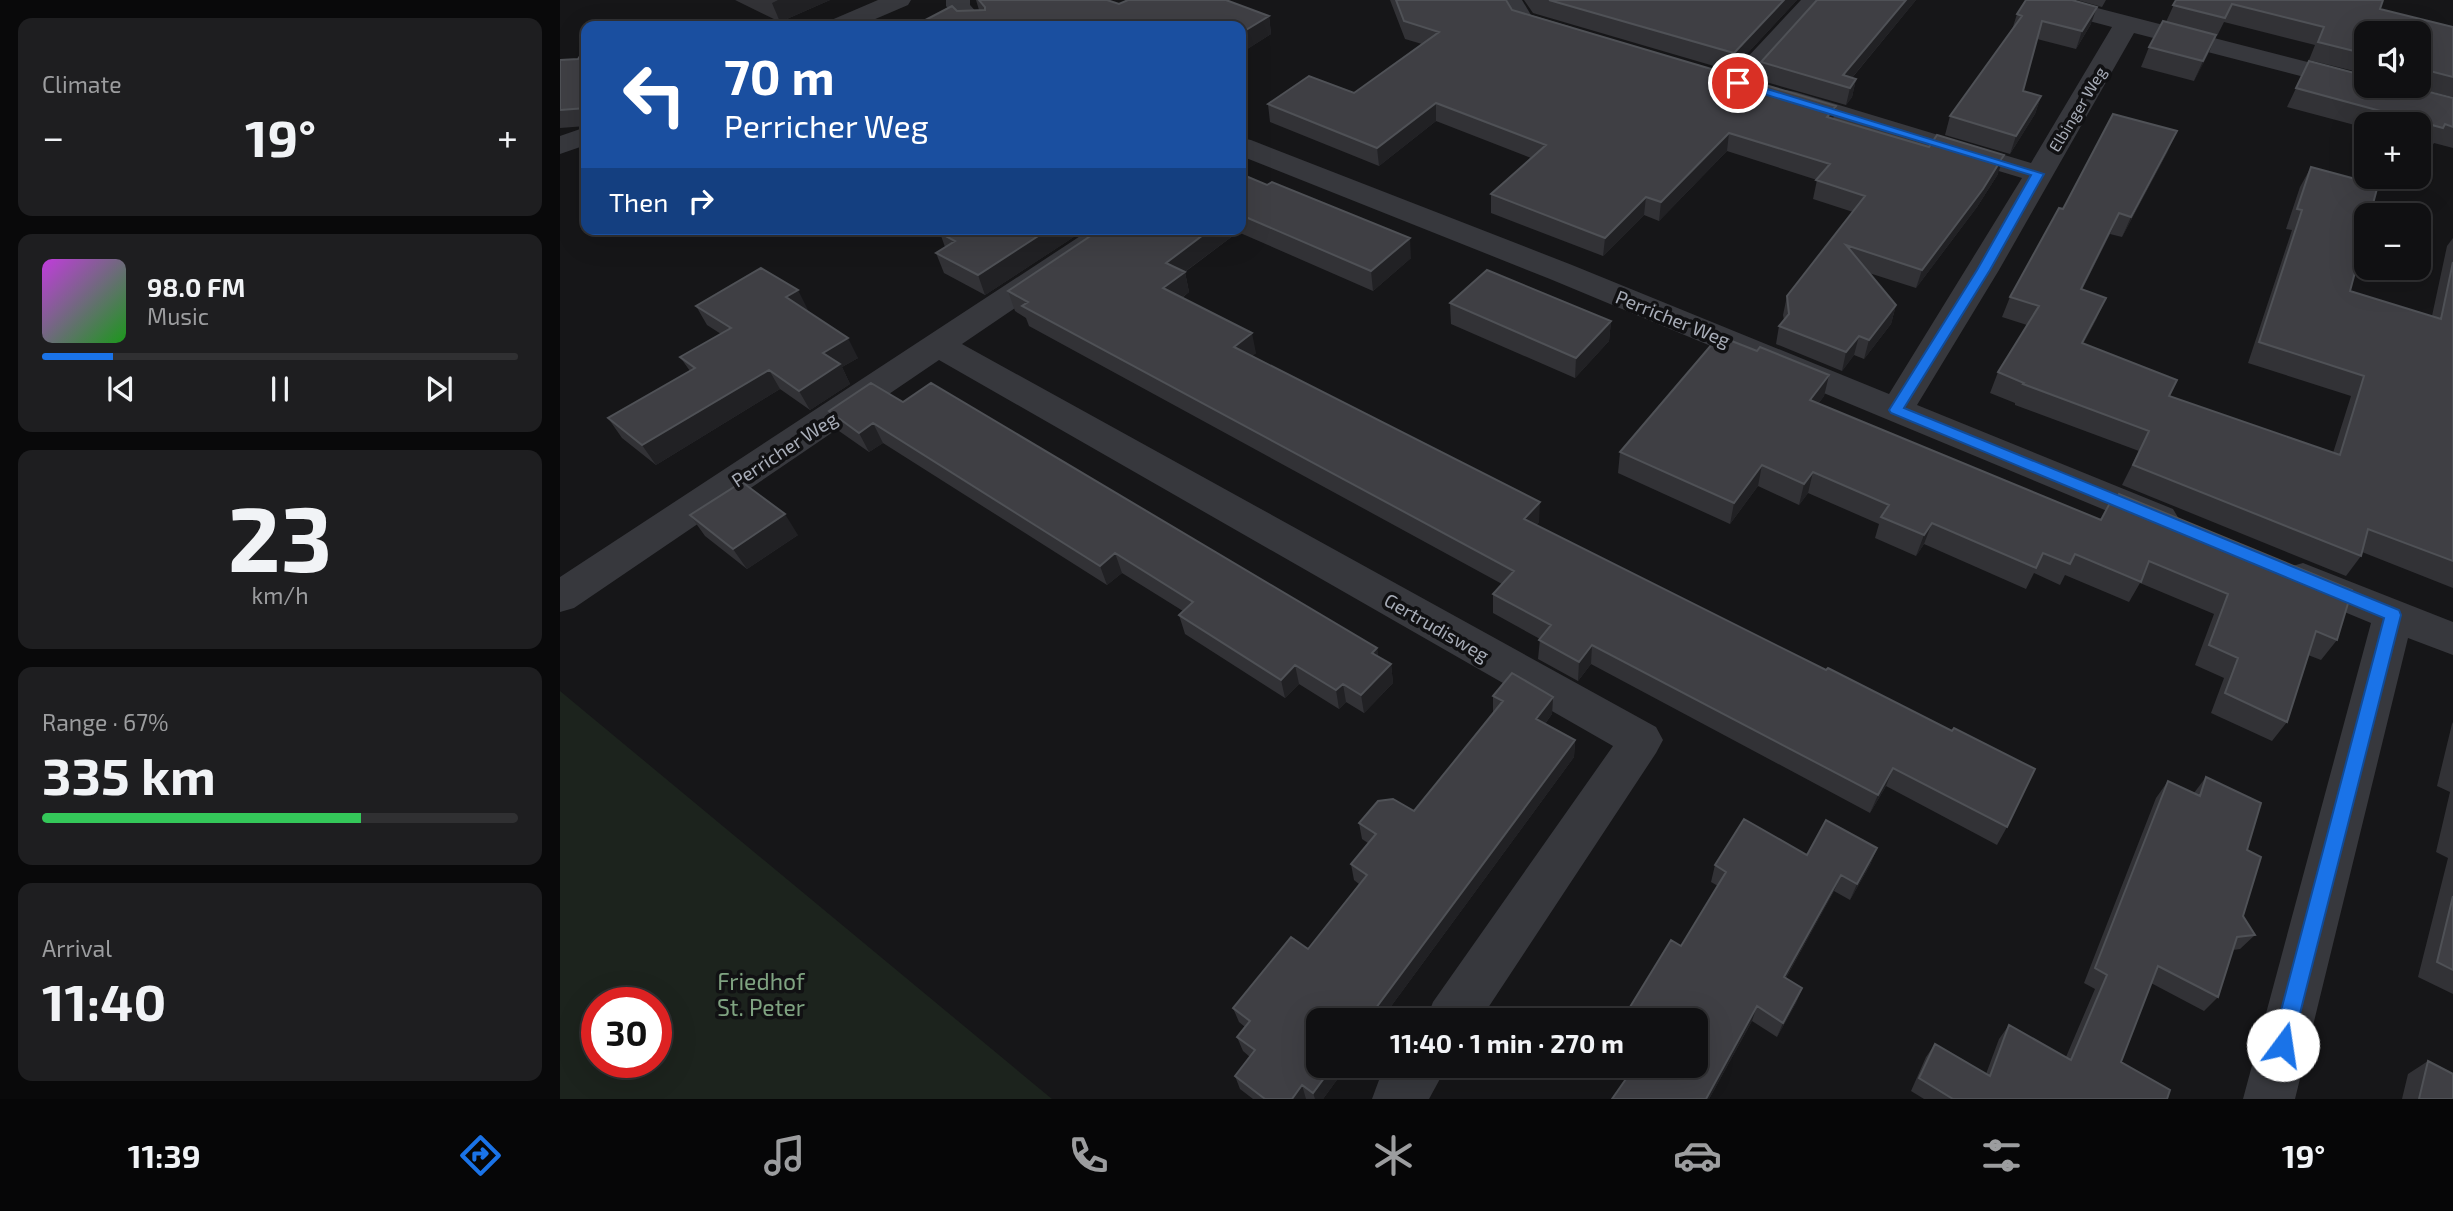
<!DOCTYPE html>
<html lang="en">
<head>
<meta charset="utf-8">
<style>
  :root { --surface:#101012; --page:#1e1e20; --text:#f1f3f6; --muted:#9c9d9f; --line:#303032; --accent:#1a73e8 }
  body { margin:0; font-family:"Exo 2",sans-serif; background:var(--page); color:var(--text); height:100vh; display:flex; flex-direction:column; font-size:26px; white-space:nowrap }
  * { box-sizing:border-box; margin:0 }
  p { font-size:23px; color:var(--muted) }
  .icon { flex:none; width:38px; height:38px; fill:none; stroke:currentColor; stroke-width:2; stroke-linecap:round; stroke-linejoin:round }
  .map { position:relative; flex:1; overflow:hidden }
  .drawer { display:flex; flex-direction:column; gap:18px; padding:18px; background:#09090a; width:560px }
  .drawer>* { flex:none }
  .top-card { position:absolute; left:21px; top:21px; width:665px; height:214px; border-radius:14px; box-shadow:0 7px 28px #0002,0 0 0 2px var(--line); background:#1a4fa0; color:#fff; overflow:hidden }
  .tools { position:absolute; left:1794px; top:21px; display:grid; gap:14px }
  .tools a { display:grid; place-items:center; width:77px; height:77px; border-radius:14px; background:var(--surface); box-shadow:0 7px 28px #0002,0 0 0 2px var(--line); font-size:35px }
  .speed { position:absolute; left:21px; top:987px; display:flex; gap:14px; font-size:35px; font-weight:700; text-align:center }
  .speed>* { display:grid; place-content:center; width:91px; height:91px; border-radius:50%; background:var(--surface); box-shadow:0 7px 28px #0002,0 0 0 2px var(--line); line-height:1 }
  .speed .limit { border:10px solid #d22; background:#fff; color:#111 }
  .pin { position:absolute; display:grid; place-items:center; width:60px; height:60px; color:#fff; margin:-30px; border:4px solid #fff; border-radius:50%; box-shadow:0 2px 7px #0007 }
  .me { position:absolute; width:77px; margin:-38px; rotate:14deg; stroke-linejoin:round; filter:drop-shadow(0 0 5px #0008) }
  .turn { display:flex; align-items:center; gap:24px; height:147px; padding:0 28px; font-size:32px }
  .turn .icon { width:91px; height:91px; stroke-width:2.5 }
  .turn b { display:block; font-size:49px; line-height:60px }
  .then { display:flex; align-items:center; height:66px; padding:0 28px; background:#0003; gap:14px; font-size:26px }
  .big { font-size:52px; font-weight:700; line-height:1.1 }
  .drawer .card { flex:1; display:flex; flex-direction:column; justify-content:center; gap:10px; min-width:0; padding:0 24px; border-radius:14px; background:var(--page) }
  .drawer .dial { align-items:center; gap:0 }
  .dial b { font-size:91px; line-height:1 }
  .song { display:flex; align-items:center; gap:21px }
  .cover { width:84px; height:84px; border-radius:10px; background:linear-gradient(135deg,hsl(290 70% 55%),hsl(120 70% 35%)) }
  .played { height:7px; border-radius:4px; background:linear-gradient(90deg,var(--accent) 15%,var(--line) 15%) }
  .keys { display:flex; justify-content:space-around; direction:ltr }
  .heat { display:flex; justify-content:space-between; align-items:center; font-size:38px; direction:ltr }
  .charge { height:10px; border-radius:5px; background:linear-gradient(90deg,#34c759 67%,var(--line) 0) }
  .trip { position:absolute; left:746px; top:1008px; width:402px; height:70px; border-radius:14px; background:var(--surface); box-shadow:0 7px 28px #0002,0 0 0 2px var(--line); font-weight:700; line-height:70px; text-align:center }
  .tab-bar { display:flex; height:112px; justify-content:space-around; align-items:center; background:#060607; color:var(--muted) }
  .tab-bar .icon { width:49px; height:49px }
  .tab-bar .current { color:var(--accent) }
  .tab-bar b { font-size:32px; color:var(--text) }
  main { display:flex; flex:1; min-height:0 }
  .map>svg:first-child { display:block }
  .green { fill:#1c231d; fill-rule:evenodd }
  .lines { fill:none; stroke-linecap:round; stroke-linejoin:round }
  .minor { fill:#37383d; fill-rule:evenodd }
  .wall { fill:#323236 }
  .shaded-wall { fill:#212124 }
  .building { fill:#3f3f44; stroke:#4f5156; stroke-width:2 }
  .route { fill:#1a73e8; stroke:#114b97; stroke-width:2 }
  .labels { text-anchor:middle; dominant-baseline:central; stroke-width:7; stroke-linejoin:round; paint-order:stroke }
  .far-street-label { font-size:16px; fill:#a8adb8; stroke:#111113 }
  .street-label { font-size:19px; fill:#a8adb8; stroke:#111113 }
  .near-park-label { font-size:23px; fill:#7fa381; stroke:#111113 }
</style>
</head>
<body>
<main>
<section class="drawer">
<div class="card"><p>Climate</p>
<div class="heat"><a>−</a><b class="big">19°</b><a>+</a></div>
</div>
<div class="card">
<div class="song"><i class="cover"></i><div><b>98.0 FM</b><p>Music</p></div></div>
<div class="played"></div>
<div class="keys"><svg class="icon" aria-label="previous" viewBox="0 0 24 24"><path d="M18 5L8 12l10 7zM5 5v14"/></svg><svg class="icon" aria-label="pause" viewBox="0 0 24 24"><path d="M8 5v14M16 5v14"/></svg><svg class="icon" aria-label="next" viewBox="0 0 24 24"><path d="M6 5l10 7-10 7zM19 5v14"/></svg></div>
</div>
<div class="card dial"><b>23</b><p>km/h</p></div>
<div class="card"><p>Range · 67%</p><b class="big">335 km</b><div class="charge"></div></div>
<div class="card"><p>Arrival</p><b class="big">11:40</b></div>
</section>
<div class="map">
<svg width="1893" height="1099" viewBox="0 0 1893 1099">
  <rect width="100%" height="100%" fill="#161618"/>
  <path class="green" d="M0,691l492,408h-492zM37,1003h59v59h-59z"/>
  <g class="lines">
    <path class="minor" d="M318,0h33l-3,5 -49,21h-34l4,-5z
      M386,0h24v5l19,21h-26l-17,-20z
      M938,0h24l9,15 41,12 4,5 -4,5 -9,3 -50,-15z
      M1241,0h25l-79,89 -9,2 -9,-2 -4,-6 4,-6z
      M1465,0h41l300,77v9h13l-4,5 -9,2 -232,-60 -135,237 -82,135 256,104 6,10 -6,10 -13,4 -610,-254 -309,-123v-18l10,2 321,125 317,129 133,-216 -246,-74 -3,-6 3,-6 10,-2 10,2 235,71 81,-136 -84,-22z
      M26,127v18l-26,9v-18z
      M531,229h36l-4,6 -161,109 694,383 7,13 -7,13 -176,267h-54l7,-18 180,-256 -674,-386 -365,248 -14,4v-35z
      M1743,563l150,59v33l-45,-17 -113,461h-52l128,-476 -82,-34 -6,-11 6,-11z
      M830,1066h57l-18,33h-57l7,-19z"/>
  </g>
  <path class="wall" d="M175,0h95l-50,22z
    M416,0h131l12,4 150,12 2,18 -30,19v-27l-284,-15 22,-1z
    M830,0h116l6,10 486,164 -21,33 -61,81 -47,-15 27,32 -5,19 -27,35 -10,-4 -12,16 -66,-27 3,-18 5,-6 -1,-5 4,-19 66,-84 -40,-13 4,-19 -90,-29 -68,70 -15,-6 -41,41 -112,-43v-19l40,-36 -95,-37 -57,45 -109,-44 -2,-18 86,-11 68,-49 -17,-5z
    M964,0h273l-66,71 -198,-58z
    M1257,0h99l-64,78 4,1 -4,18 -6,8 -87,-25 2,-18z
    M1517,0h29l-4,7z
    M1616,0l204,9 73,18v70l-45,-11h10v-53h-52v41l-57,-14 6,-15 -91,-23 -7,14h-1l-22,45 -53,-14 8,-20 17,-25z
    M1457,14l74,10 -15,25 -39,-10 -14,52 18,5 -6,18 -25,40 -65,-19 5,-19 62,-86z
    M26,49v77l-26,2v-68l18,-1z
    M1749,61l144,37v50l-19,-5 -2,3 -14,-4v-18h-52v4l-79,-21z
    M1608,151l-46,86 -12,-3 -28,56 15,28 -14,26 86,52 164,57 18,-57 -103,-33 44,-133 -6,-1 14,-42 11,-20 39,124 82,25 15,-70 6,-8v350l-91,-36 -1,4 -15,20 -224,-91 17,-34 -124,-46v-2l-25,-10 8,-21 29,-47 -25,-8 8,-20 53,-88z
    M681,174l170,84 -38,33 -135,-59 -53,40 4,20 -7,6 74,55 -4,3 287,166 -3,3 471,302 -10,18 -111,-59 -16,27 -279,-149 -13,17 -40,-22 2,-20 -47,-26v-19l9,-10 -473,-258 -3,-8 -11,-7 -7,-20 93,-62h140z
    M526,229l-101,66 -41,-22 -8,-20 9,-6 -5,-14z
    M890,303l161,18 -2,20 -34,37 -124,-54z
    M136,306l112,4 -1,1 51,47 -16,9 8,17 -40,26 -30,-21 -124,76 -34,-27 -14,-20 82,-47 -10,-14 41,-23 -14,-9z
    M1197,351l72,24 -5,21 -6,8 519,236 -16,20 -13,-5 -21,67 -15,19 -61,-28 13,-35 -29,-13 19,-51 -74,-31 -11,19 -64,-27 -5,10 -26,-12 -8,16 -102,-45 -8,12 -41,-18 4,-14 -71,-31 -9,12 -41,-19 -28,38 -112,-51 2,-21z
    M343,402l474,246 1,9 13,7 2,19 -29,30 -18,-11 -7,7 -40,-25 -14,14 -100,-64 -6,-19 4,-4 -61,-38 -15,12 -224,-142 -14,9 -30,-21 -10,-20z
    M130,515l108,20 -51,34 -42,-33z
    M933,696l60,1 -1,17 -7,10 30,16 -1,17 -193,263h-63v46h29l-24,33h-70l-13,-10 -5,-13 15,-19 -7,-6 -6,-14 8,-10 -6,-5 -6,-14 75,-59 51,-65 -5,-4 -3,-16 17,-21 -6,-4 -3,-16 55,-12 79,-98z
    M1893,722v272l-35,-17 30,-119 -12,-6 14,-60 -13,-6 15,-62z
    M1646,777l41,73 -4,66 12,19 -15,14 -7,1 -15,47 -14,14 -53,-28 -30,79 46,37h-243l-13,-8 15,-34 9,-13 51,30 13,-35 10,-14 57,32 29,-68 -11,-6 72,-185 12,-17 26,12z
    M1184,819l63,36 19,-35 51,28 -7,17 -20,35 -16,-9 -48,87 16,10 -6,15 -19,34 -25,-16 -43,78h-97l17,-24 -14,-9h81v-46h-74l49,-80 10,6 37,-60 -7,-4 4,-17z
    M1868,1061l25,38h-51l6,-25z"/>
  <path class="shaded-wall" d="M218,0h52l-50,22 -8,-19z
    M1224,0h13l-66,71 3,-18z
    M1346,0h10l-71,86 -2,-11z
    M1537,7l-6,17 -15,25 6,-18z
    M709,16l2,18 -30,19v-20z
    M1656,35l-8,20 -14,26 9,-20z
    M1296,79l-4,18 -6,8 4,-17z
    M1481,96l-6,18 -25,40 6,-18z
    M876,103v18l-57,45 -2,-18z
    M1276,106l-4,18 -5,-7z
    M1617,131l-9,20 -46,86 9,-20z
    M1169,133l-2,18 -68,70 2,-19z
    M1444,155l-6,19 -21,33 -61,81 6,-18z
    M1086,197l-2,18 -41,41 2,-18z
    M1559,213l-9,21 -38,75 9,-20z
    M489,229h37l-101,66 -7,-20z
    M651,229h26l1,3 -55,41 2,-1 4,20 -21,16 -5,-20 3,-25z
    M850,238l1,20 -38,33 -2,-20z
    M238,290l10,20 -12,7 -10,-20z
    M1546,298l-9,20 -24,45 9,-20z
    M1336,305l-5,19 -27,35 5,-19z
    M1051,321l-2,20 -34,37 1,-20z
    M692,333l4,20 -18,14 -4,-20z
    M1299,336l-5,19 -12,16 4,-19z
    M288,338l10,20 -16,9 8,17 -40,26 -11,-19 24,-38z
    M209,370l11,19 -124,76 -14,-20z
    M1269,375l-5,21 -19,25 5,-21z
    M313,423l10,20 -14,9 -10,-19z
    M1202,465l-4,21 -28,38 4,-21z
    M1253,472l-5,21 -9,12 5,-21z
    M980,502l-1,20 -15,17v-20z
    M225,514l13,21 -51,34 -14,-20z
    M1372,523l-8,21 -8,12 8,-21z
    M555,553l7,20 -15,12 -7,-19z
    M1032,645l-1,19 -13,17 1,-19z
    M817,648l2,19 -7,-14z
    M831,664l2,19 -29,30 -3,-18z
    M735,665l4,19 -14,14 -4,-18z
    M783,684l3,18 -7,7 -3,-19z
    M993,697l-1,17 -16,22v-17z
    M1015,740l-1,17 -193,263h-14z
    M1333,768l-7,18 -16,27 8,-18z
    M1317,848l-7,17 -20,35 7,-16z
    M1281,875l-7,16 -56,101 6,-15z
    M1242,988l-6,15 -19,34 6,-14z
    M1197,1006l-5,15 -43,78h-3z
    M773,1066h14l-24,33h-8l-2,-6z
    M742,1085l4,14h-14z"/>
  <path class="building" d="M419,0h128l12,4 9,-4h98l43,16 -28,17v-7h-327l38,-20 5,5 28,-1v-3z
    M836,0h110l6,10 324,96 -9,11 102,30 8,-12 67,20 -21,34 -61,81 -76,-25 50,60 -27,35 -10,-4 -13,16 -67,-26 10,-12 -2,-18 78,-100 -49,-16 14,-16 -101,-31 -68,69 -15,-5 -41,41 -114,-44 55,-49 -110,-42 -59,45 -109,-44 41,-28 45,17 85,-61 -35,-11z
    M989,0h235l-50,53z
    M1257,0h89l-63,75 13,4 -6,9 -89,-26z
    M1466,0h46l25,7 -15,24 -40,-10 -19,70 18,5 -25,40 -66,-20 72,-100 -5,-2z
    M1616,0h207l-3,9 73,18v50l-35,-9v-35h-52v21l-48,-12 6,-15 -92,-23 -7,14 -52,-13z
    M1603,21l53,14 -13,26 -54,-14z
    M25,49h1v59l-26,2v-50l18,-1z
    M1749,61l57,15v10h40l47,12v29l-8,-3 -2,4 -147,-40z
    M1553,114l64,17 -46,86 -12,-4 -38,76 25,9 -24,45 95,37 -8,16 171,59 24,-79 -105,-34 43,-132 -5,-1 14,-42 67,18 -8,30h-4v16l-16,60 91,28 12,-57v299l-85,-32 -7,27 -228,-91 16,-34 -126,-47 1,-1 -26,-11 41,-66 -29,-9 49,-89 4,1z
    M681,174l26,11 5,-3 138,56 -39,33 -130,-56z
    M386,229h103l-71,46 -42,-22 19,-12 -15,-8z
    M541,229h110l-45,34 19,9 -22,16 89,45 -18,14 306,155 -16,17 302,151 2,-2 124,63 2,-3 81,41 -28,58 -114,-59 -15,27 -286,-150 -13,17 -40,-22 12,-15 -58,-31 21,-23 -492,-265 6,-4 -20,-11z
    M201,268l37,22 -12,7 62,41 -25,15 17,11 -41,27 -30,-21 -127,75 -34,-27 87,-50 -15,-11 51,-29 -35,-22z
    M927,270l124,51 -35,37 -126,-55z
    M1159,336l38,15 3,-4 69,28 -19,25 291,120 12,-23 4,2 2,-5 233,96 -15,50 -21,-9 -29,91 -62,-29 13,-35 -29,-13 19,-51 -79,-33 -8,21 -66,-28 -5,10 -27,-11 -7,15 -104,-45 -8,12 -43,-18 8,-12 -76,-33 -9,12 -42,-19 -28,38 -114,-51z
    M311,383l32,19 28,-19 446,265 -5,5 19,11 -30,31 -18,-11 -7,6 -41,-25 -14,15 -102,-65 14,-13 -78,-49 -15,13 -227,-143 -14,10 -30,-22z
    M182,482l43,32 -52,35 -43,-34z
    M952,673l41,24 -17,22 39,21 -208,280h-49v46h15l-20,27 -11,-8 -10,14h-27l-30,-23 20,-26 -18,-13 13,-16 -17,-13 58,-71 17,12 59,-74 -16,-11 25,-30 -17,-11 19,-22 15,-2 21,12 89,-110 -10,-5z
    M1646,777l55,26 -14,47 14,7 -18,59 12,19 -18,2 -19,60 -60,-31 -37,96 49,28 -3,9h-214l-34,-21 16,-34 55,32 19,-51 62,35 36,-85 -12,-7 73,-187 32,15z
    M1184,819l63,36 19,-35 51,28 -20,36 -16,-9 -57,102 18,11 -19,35 -26,-17 -51,93h-94l23,-33h61v-46h-74l49,-80 10,6 45,-74 -11,-7z
    M1893,896v74l-16,-8z
    M1868,1061l25,13v25h-34z"/>
  <path class="route" d="M1178,80l306,94 -54,96 -86,138 495,202 2,5 -111,438 -7,3 -8,-3 -3,-8 112,-427 -493,-205 -2,-3 88,-140 54,-95 -297,-90v-4z"/>
  <g class="labels">
    <g class="far-street-label">
      <text transform="translate(1517 109) rotate(-59)">Elbinger Weg</text>
    </g>
    <g class="street-label">
      <text transform="translate(1113 318) rotate(22)">Perricher Weg</text>
      <text transform="translate(224 449) rotate(-33)">Perricher Weg</text>
      <text transform="translate(877 627) rotate(30)">Gertrudisweg</text>
    </g>
    <g class="near-park-label">
      <text x="201" y="981">Friedhof<tspan x="201" dy="26">St. Peter</tspan></text>
    </g>
  </g>
</svg>
<div class="tools">
<a><svg class="icon" aria-label="sound" viewBox="0 0 24 24"><path d="M4 9h4l5-4v14l-5-4H4zM17 9q2 3 0 6"/></svg></a>
<a>+</a>
<a>−</a>
</div>
<div class="speed"><div class="limit">30</div></div>
<div class="pin" style="left:1178px;top:83px;background:#d93025"><svg class="icon" aria-label="arrive" viewBox="0 0 24 24"><path d="M6 21V4h12l-3 4 3 4H6"/></svg></div>
<svg class="me" style="left:1723px;top:1045px" viewBox="-20 -20 40 40"><circle r="19" fill="#fff"/><path d="M0-13L10 11 0 6-10 11z" fill="#1a73e8"/></svg>
<div class="trip">11:40 · 1 min · 270 m</div>
<div class="top-card">
<div class="turn"><svg class="icon" aria-label="left" viewBox="0 0 24 24"><path d="M17 20v-9H6M10 6l-5 5 5 5"/></svg><div><b>70 m</b>Perricher Weg</div></div>
<div class="then">Then<svg class="icon" aria-label="right" viewBox="0 0 24 24"><path d="M7 20v-9h11M14 6l5 5-5 5"/></svg></div>
</div>
</div>
</main>
<nav class="tab-bar">
<b>11:39</b>
<svg class="icon current" aria-label="directions" viewBox="0 0 24 24"><path d="M12 3l9 9-9 9-9-9zM9 14v-3h6M13 9l2 2-2 2"/></svg>
<svg class="icon" aria-label="music" viewBox="0 0 24 24"><path d="M9 18V5l10-2v13"/><circle cx="6" cy="18" r="3"/><circle cx="16" cy="16" r="3"/></svg>
<svg class="icon" aria-label="phone" viewBox="0 0 24 24"><path d="M5 4h4l2 5-3 2q2 4 5 5l2-3 5 2v4C11 20 4 13 5 4z"/></svg>
<svg class="icon" aria-label="climate" viewBox="0 0 24 24"><path d="M12 3v18M4 7l16 10M4 17L20 7"/></svg>
<svg class="icon" aria-label="car" viewBox="0 0 24 24"><path d="M5 17H2v-5l4-1 3-4h7l3 4 3 1v5h-3M9 17h6M6 11h13"/><circle cx="7" cy="17" r="2"/><circle cx="17" cy="17" r="2"/></svg>
<svg class="icon" aria-label="filters" viewBox="0 0 24 24"><path d="M4 7h16M4 17h16"/><circle cx="9" cy="7" r="2"/><circle cx="15" cy="17" r="2"/></svg>
<b>19°</b>
</nav>
</body>
</html>
